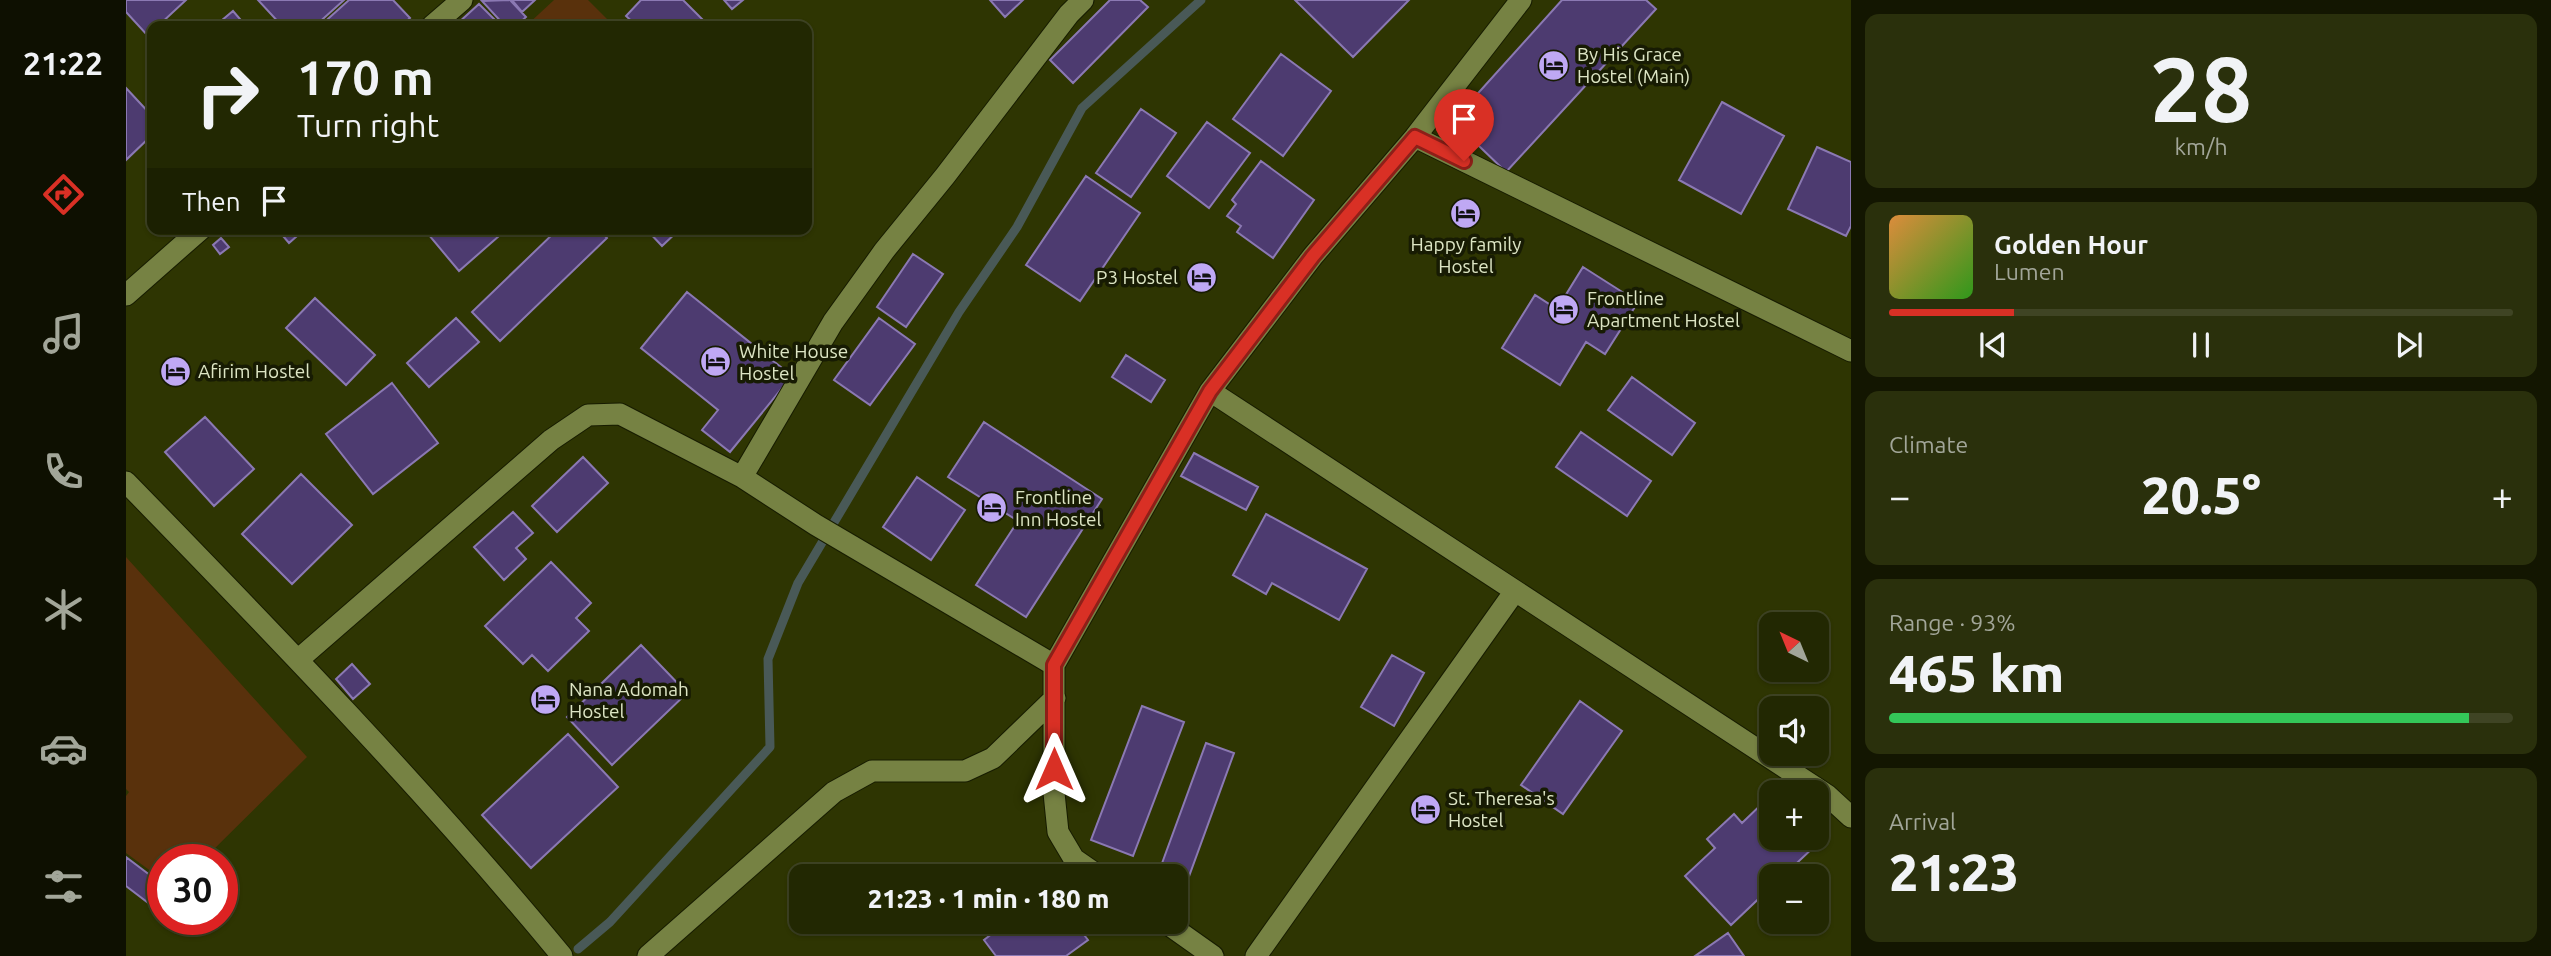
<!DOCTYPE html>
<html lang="en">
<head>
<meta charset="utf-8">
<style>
  :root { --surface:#222802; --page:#2a300c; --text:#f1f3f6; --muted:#a2a699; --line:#3f4424; --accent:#d93025 }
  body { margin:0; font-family:Ubuntu,sans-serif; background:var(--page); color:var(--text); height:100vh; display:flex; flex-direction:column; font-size:26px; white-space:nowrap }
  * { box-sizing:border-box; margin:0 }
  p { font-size:23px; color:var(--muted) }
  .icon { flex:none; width:38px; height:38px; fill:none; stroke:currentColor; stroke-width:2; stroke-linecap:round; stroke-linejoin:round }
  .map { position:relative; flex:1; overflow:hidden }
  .panel { display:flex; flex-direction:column; gap:14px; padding:14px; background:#131601; width:700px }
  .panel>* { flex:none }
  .guide { position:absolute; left:21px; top:21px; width:665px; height:214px; border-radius:14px; box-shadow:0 2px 5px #0004,0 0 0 2px var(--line); background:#222802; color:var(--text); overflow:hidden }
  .needle { width:46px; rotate:317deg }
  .controls { position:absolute; left:1633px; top:612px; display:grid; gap:14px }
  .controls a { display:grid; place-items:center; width:70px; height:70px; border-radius:14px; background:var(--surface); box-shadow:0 2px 5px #0004,0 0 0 2px var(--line); font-size:35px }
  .speed { position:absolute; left:21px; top:844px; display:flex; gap:14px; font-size:35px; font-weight:700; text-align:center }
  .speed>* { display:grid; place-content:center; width:91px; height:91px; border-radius:50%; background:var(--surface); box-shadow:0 2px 5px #0004,0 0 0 2px var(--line); line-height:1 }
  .speed .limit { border:10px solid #d22; background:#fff; color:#111 }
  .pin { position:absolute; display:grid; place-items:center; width:60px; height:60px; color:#fff; margin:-72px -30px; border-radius:50% 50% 50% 0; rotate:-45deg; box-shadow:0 0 7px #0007 }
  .pin .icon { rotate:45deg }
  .me { position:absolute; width:77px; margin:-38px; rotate:0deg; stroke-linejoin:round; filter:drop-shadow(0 0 5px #0008) }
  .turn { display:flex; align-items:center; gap:24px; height:147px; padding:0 35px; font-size:32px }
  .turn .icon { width:91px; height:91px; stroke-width:2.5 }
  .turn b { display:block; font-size:49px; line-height:60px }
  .then { display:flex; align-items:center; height:66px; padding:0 35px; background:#0003; gap:14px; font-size:26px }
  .big { font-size:52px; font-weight:800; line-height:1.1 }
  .panel .card { flex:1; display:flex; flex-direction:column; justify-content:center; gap:10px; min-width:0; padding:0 24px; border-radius:14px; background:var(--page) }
  .panel .dial { align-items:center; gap:0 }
  .dial b { font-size:91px; line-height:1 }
  .song { display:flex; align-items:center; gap:21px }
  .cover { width:84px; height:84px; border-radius:10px; background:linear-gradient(135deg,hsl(30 70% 55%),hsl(110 70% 35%)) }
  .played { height:7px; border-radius:4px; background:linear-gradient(90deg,var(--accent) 20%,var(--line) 20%) }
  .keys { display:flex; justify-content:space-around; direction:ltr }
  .heat { display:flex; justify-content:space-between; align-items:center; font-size:38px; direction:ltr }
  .charge { height:10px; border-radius:5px; background:linear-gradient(90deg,#34c759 93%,var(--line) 0) }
  .trip { position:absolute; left:663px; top:864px; width:399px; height:70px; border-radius:14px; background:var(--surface); box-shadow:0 2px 5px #0004,0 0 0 2px var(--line); font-weight:800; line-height:70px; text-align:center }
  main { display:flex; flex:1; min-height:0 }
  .dock { display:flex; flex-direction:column; width:126px; justify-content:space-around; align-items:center; background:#0e1001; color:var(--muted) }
  .dock .icon { width:49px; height:49px }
  .dock .active { color:var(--accent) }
  .dock b { font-size:32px; color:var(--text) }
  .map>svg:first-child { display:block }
  .green { fill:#59310c }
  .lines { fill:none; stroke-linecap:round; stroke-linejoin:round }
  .stream { stroke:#495957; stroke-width:9 }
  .building { fill:#4d3b70; stroke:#8b79b3; stroke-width:2 }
  .minor-casing { stroke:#171c00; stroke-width:23 }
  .minor { stroke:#768243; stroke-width:21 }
  .route-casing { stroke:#8d1f18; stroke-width:18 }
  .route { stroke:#d93025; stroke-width:12 }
  .labels { text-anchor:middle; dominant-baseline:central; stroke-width:7; stroke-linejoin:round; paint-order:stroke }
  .poi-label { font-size:19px; fill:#dde5c4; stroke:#171b03; text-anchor:start }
</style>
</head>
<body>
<main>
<nav class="dock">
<b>21:22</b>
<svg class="icon active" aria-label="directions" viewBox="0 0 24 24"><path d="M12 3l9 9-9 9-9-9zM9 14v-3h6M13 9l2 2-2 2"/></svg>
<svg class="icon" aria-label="music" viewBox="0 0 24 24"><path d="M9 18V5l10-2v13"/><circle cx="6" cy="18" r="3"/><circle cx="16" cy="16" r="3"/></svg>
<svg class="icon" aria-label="phone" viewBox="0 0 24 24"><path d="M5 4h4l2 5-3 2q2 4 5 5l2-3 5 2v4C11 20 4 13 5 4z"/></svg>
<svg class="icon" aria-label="climate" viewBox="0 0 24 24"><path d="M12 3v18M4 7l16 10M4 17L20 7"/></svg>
<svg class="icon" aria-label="car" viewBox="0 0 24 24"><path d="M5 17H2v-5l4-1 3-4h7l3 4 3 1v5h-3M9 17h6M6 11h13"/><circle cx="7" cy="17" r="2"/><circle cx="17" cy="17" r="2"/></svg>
<svg class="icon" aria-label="filters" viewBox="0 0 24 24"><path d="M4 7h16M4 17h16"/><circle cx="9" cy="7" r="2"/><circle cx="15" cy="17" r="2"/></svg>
</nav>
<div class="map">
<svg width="1725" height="956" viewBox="0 0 1725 956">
  <rect width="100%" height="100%" fill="#2e3502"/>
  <path class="green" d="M428,0h34l26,26h-88z
    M0,557l181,200 -103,102h-41v21l-37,-27v-57l3,-4 -3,-3z"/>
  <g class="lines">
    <path class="stream" d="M452,949l32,-27 160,-175 -2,-88 30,-76 161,-271 58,-85 65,-119 119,-108"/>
  </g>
  <path class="building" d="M0,0h60l-28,26h-6v5l-4,5 -22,-24z
    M132,0h86l-29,26h-33z
    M223,0h44l17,18 -9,8h-81z
    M384,0l16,17 -10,9h-11l-23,-25z
    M386,0h23l-13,12z
    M515,0h42l26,26h-72l-11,-10z
    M598,0h19l-11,9z
    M864,0h33l-18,17z
    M984,0h30l8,7 -75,76 -23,-23z
    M1169,0h114l-56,57z
    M1436,0h84l10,9 -150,163 -53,-51z
    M353,4l22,22h-43l-1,-2z
    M107,11l13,15h-31z
    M1155,54l50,37 -48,65 -50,-37z
    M0,88l26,28v19l-26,25z
    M1596,102l62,34 -43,78 -62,-34z
    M1015,109l35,24 -45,64 -35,-24z
    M1081,122l43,31 -41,55 -42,-32z
    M1691,147l34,15v64l-5,10 -58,-27z
    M1135,161l53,39 -41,58 -36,-26 4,-6 -14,-10 9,-12 -4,-4z
    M960,176l54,37 -60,88 -54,-36z
    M151,229h28l-16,14z
    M308,229h73l-48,42 -31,-37z
    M432,229h40l9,9 -107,103 -28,-29z
    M520,229h34l-18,17z
    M95,238l8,9 -9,7 -7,-9z
    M787,254l30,20 -37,53 -29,-20z
    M1457,267l55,35 -33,52 -19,-12 -26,43 -58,-37 33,-53 22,14z
    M561,292l105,84 -62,76 -28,-22 16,-20 -77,-62z
    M189,298l60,57 -29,30 -60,-57z
    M330,318l23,24 -50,45 -22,-24z
    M753,318l36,26 -45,61 -36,-25z
    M1000,355l39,25 -14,22 -39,-25z
    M1506,377l63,46 -23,32 -64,-45z
    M266,383l46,60 -65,51 -47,-60z
    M79,417l49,52 -40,37 -49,-54z
    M858,422l118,77 -76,118 -50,-32 42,-64 -70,-44z
    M1455,432l70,49 -24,35 -71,-49z
    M1068,453l64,34 -12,23 -65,-34z
    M457,457l25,26 -51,49 -25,-26z
    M175,474l51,51 -60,59 -50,-50z
    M791,477l48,33 -34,50 -48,-33z
    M387,512l20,21 -17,15 10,11 -22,21 -30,-33z
    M1140,514l101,55 -28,51 -67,-37 -6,11 -33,-19z
    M425,562l40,41 -15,15 13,13 -41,40 -16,-16 -9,9 -38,-38z
    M515,645l46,48 -75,72 -45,-48z
    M1266,655l32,18 -30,53 -33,-19z
    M226,664l18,20 -17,15 -17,-20z
    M1454,701l42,30 -59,83 -42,-29z
    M1016,706l42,16 -51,134 -42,-16z
    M442,734l50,53 -87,81 -49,-53z
    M1080,743l28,10 -54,148 -4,-1v-23h-19z
    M1644,796l1,42h38l7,7 -34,32h-11v10l-40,38 -46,-49 30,-28 -8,-9 27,-25 8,9z
    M0,857l37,28v4l-12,16 -25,-19z
    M881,922h67l14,18 -22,16h-70l-12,-16z
    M1602,933l16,23h-49z"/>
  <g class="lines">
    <defs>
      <path id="minor" d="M306,26l30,-26
        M1289,137l436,214
        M0,295l75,-66
        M1084,391l617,404 24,22
        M616,477l91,-155 51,-71 61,-75 124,-162 14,-14
        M0,482c150,154 299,308 436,474
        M173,659l252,-219 37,-25 32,-1 122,63 74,48 238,140
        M974,877l-26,-18 -16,-27 -4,-39v-128l156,-274 103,-135 102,-119 106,-137
        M1039,922l48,34
        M522,956l186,-164 38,-21h93l28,-13 62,-60
        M1130,956l259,-365"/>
    </defs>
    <use href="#minor" class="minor-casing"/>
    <use href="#minor" class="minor"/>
  </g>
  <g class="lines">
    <defs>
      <path id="route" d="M928,769v-104l156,-274 103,-135 102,-119 49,24"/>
    </defs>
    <use href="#route" class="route-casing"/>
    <use href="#route" class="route"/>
  </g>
  <defs>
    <symbol id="hotel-disc" viewBox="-11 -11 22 22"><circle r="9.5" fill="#bfa8f4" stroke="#171b03"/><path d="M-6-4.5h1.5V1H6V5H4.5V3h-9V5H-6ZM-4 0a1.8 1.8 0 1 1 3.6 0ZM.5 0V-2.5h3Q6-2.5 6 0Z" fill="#111"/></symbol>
  </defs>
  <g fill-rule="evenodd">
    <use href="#hotel-disc" x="1410" y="48" width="35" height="35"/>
    <use href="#hotel-disc" x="1322" y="196" width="35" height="35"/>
    <use href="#hotel-disc" x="1058" y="260" width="35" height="35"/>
    <use href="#hotel-disc" x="1420" y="292" width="35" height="35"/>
    <use href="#hotel-disc" x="572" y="344" width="35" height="35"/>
    <use href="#hotel-disc" x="32" y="354" width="35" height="35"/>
    <use href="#hotel-disc" x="848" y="490" width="35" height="35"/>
    <use href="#hotel-disc" x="402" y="682" width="35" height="35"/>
    <use href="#hotel-disc" x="1282" y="792" width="35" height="35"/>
  </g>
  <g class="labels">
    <g class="poi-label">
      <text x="1451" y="54">By His Grace<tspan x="1451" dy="22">Hostel (Main)</tspan></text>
      <text x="1340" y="244" text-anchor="middle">Happy family<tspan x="1340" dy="22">Hostel</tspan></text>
      <text x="1052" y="277" text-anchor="end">P3 Hostel</text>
      <text x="1461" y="298">Frontline<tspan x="1461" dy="22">Apartment Hostel</tspan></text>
      <text x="613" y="351">White House<tspan x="613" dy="22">Hostel</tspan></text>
      <text x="72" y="371">Afirim Hostel</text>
      <text x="889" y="497">Frontline<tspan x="889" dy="22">Inn Hostel</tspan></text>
      <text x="443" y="689">Nana Adomah<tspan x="443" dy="22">Hostel</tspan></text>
      <text x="1322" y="798">St. Theresa's<tspan x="1322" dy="22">Hostel</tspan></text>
    </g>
  </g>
</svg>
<div class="controls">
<a><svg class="needle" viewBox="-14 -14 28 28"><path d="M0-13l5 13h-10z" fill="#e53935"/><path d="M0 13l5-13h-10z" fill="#a2a699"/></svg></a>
<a><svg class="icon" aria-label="sound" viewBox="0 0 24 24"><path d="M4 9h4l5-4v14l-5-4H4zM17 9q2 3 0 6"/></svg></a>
<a>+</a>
<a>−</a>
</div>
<div class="speed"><div class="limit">30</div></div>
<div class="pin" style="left:1338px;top:161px;background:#d93025"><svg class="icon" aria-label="arrive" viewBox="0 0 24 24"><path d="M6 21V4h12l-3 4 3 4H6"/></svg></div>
<svg class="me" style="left:928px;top:769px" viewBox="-20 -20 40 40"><path d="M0-17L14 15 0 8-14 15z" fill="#d93025" stroke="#fff" stroke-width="4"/></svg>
<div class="trip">21:23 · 1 min · 180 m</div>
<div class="guide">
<div class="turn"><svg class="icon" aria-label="right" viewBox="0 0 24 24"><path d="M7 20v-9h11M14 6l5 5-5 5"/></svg><div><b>170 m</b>Turn right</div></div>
<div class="then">Then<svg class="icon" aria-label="arrive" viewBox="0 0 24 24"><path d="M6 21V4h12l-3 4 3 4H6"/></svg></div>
</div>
</div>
<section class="panel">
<div class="card dial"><b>28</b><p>km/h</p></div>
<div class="card">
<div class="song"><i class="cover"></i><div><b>Golden Hour</b><p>Lumen</p></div></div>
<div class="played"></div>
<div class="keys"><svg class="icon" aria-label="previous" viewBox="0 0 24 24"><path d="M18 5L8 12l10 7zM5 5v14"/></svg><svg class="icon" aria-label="pause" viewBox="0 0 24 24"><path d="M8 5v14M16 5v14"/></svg><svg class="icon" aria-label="next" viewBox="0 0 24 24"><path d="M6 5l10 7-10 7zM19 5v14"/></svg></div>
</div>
<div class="card"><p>Climate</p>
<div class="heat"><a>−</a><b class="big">20.5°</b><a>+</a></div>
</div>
<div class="card"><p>Range · 93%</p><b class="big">465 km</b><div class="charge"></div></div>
<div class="card"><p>Arrival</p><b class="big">21:23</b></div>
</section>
</main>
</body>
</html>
